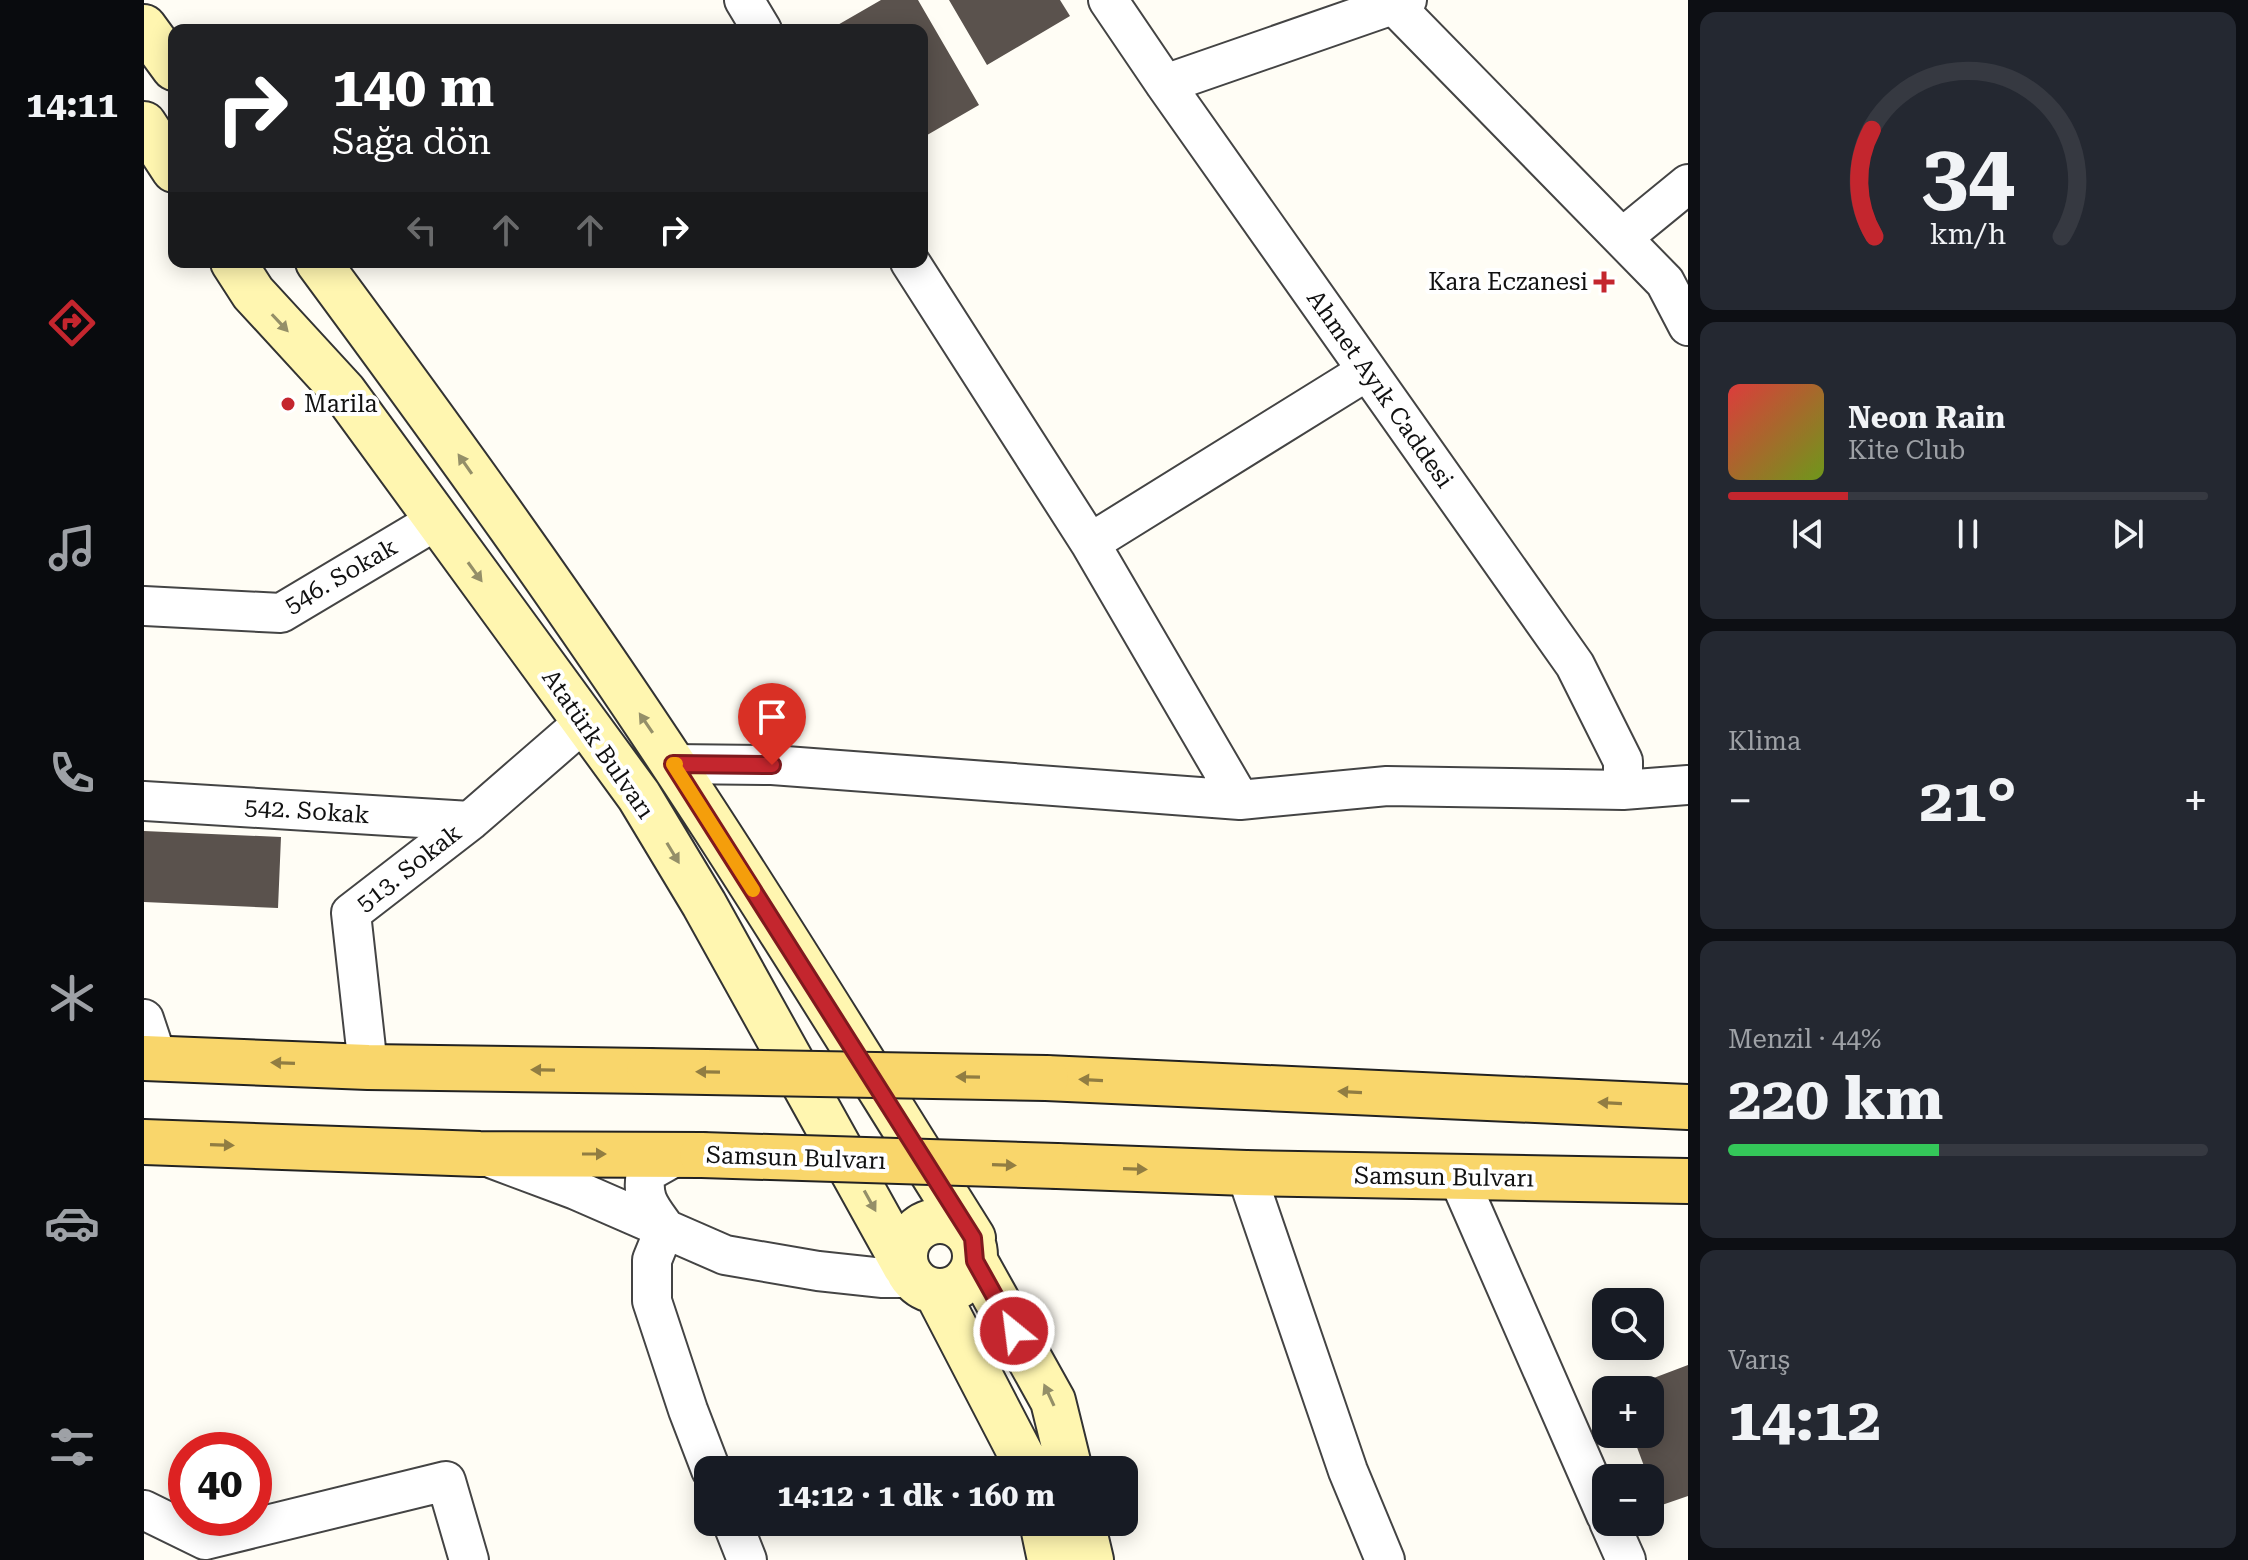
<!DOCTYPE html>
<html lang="tr">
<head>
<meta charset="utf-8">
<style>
  :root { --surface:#171b24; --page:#242831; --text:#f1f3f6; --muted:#9ea1a6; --line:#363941; --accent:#c4262e }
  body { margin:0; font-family:"Roboto Serif",serif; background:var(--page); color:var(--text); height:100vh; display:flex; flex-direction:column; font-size:30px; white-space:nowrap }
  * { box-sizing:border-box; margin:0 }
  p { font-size:26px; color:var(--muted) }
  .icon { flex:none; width:44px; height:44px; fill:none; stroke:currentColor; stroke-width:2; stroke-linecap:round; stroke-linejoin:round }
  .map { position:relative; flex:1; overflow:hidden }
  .sheet { display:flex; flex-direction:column; gap:12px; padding:12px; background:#0d0f14; width:560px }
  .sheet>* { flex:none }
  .hud { position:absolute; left:24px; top:24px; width:760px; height:244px; border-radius:16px; box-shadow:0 4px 20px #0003; background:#202124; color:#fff; overflow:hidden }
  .fabs { position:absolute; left:1448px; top:1288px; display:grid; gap:16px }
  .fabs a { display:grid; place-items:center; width:72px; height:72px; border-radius:16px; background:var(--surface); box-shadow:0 4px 20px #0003; font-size:40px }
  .speed { position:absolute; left:24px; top:1432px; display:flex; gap:16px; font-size:40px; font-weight:700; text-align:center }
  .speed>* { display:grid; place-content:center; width:104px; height:104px; border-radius:50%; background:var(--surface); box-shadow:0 4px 20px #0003; line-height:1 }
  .speed .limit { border:12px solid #d22; background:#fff; color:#111 }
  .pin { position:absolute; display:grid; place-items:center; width:68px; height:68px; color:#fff; margin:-82px -34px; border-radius:50% 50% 50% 0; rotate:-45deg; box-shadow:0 0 8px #0007 }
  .pin .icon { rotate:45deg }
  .me { position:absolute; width:88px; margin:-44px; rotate:331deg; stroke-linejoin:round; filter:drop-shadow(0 0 6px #0008) }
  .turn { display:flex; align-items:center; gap:28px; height:168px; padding:0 32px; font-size:36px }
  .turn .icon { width:104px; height:104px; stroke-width:2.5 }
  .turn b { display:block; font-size:56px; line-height:68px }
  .lanes { display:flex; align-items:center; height:76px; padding:0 32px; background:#0003; justify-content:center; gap:40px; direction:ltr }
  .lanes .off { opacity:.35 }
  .big { font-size:60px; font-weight:700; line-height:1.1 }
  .sheet .widget { flex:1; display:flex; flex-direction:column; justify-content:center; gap:12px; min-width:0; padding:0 28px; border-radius:16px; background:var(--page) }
  .sheet .dial { align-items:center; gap:0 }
  .dial svg { height:208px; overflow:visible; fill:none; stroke:var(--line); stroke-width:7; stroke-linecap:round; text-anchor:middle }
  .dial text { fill:var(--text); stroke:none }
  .song { display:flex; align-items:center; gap:24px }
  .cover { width:96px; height:96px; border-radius:12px; background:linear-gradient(135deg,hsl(0 70% 55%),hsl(80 70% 35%)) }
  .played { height:8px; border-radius:4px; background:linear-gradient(90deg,var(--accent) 25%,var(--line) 25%) }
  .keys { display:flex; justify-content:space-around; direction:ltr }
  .heat { display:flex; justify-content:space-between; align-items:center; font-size:44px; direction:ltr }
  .charge { height:12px; border-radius:6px; background:linear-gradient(90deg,#34c759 44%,var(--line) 0) }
  .trip { position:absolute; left:550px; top:1456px; width:444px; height:80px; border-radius:16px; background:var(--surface); box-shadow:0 4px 20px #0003; font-weight:700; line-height:80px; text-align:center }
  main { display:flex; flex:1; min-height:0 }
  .tabs { display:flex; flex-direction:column; width:144px; justify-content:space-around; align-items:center; background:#090b0e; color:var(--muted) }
  .tabs .icon { width:56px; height:56px }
  .tabs .active { color:var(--accent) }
  .tabs b { font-size:36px; color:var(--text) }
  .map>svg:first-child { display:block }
  .building { fill:#5a524d }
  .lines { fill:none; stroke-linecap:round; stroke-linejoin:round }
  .street-casing { stroke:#444; stroke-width:42 }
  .secondary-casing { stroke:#333; stroke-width:48 }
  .primary-casing { stroke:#222; stroke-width:48 }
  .street { stroke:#fff; stroke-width:38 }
  .secondary { stroke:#fff6b0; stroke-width:44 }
  .primary { stroke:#f9d66b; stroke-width:44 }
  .primary-bridge-casing { stroke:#222; stroke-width:48; stroke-linecap:butt }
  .primary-bridge { stroke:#f9d66b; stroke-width:44 }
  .oneway { fill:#948f68 }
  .oneway2 { fill:#917d42 }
  .route-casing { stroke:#7f191e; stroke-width:20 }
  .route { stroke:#c4262e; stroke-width:14 }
  .slow { stroke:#f59e0b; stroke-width:14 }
  .poi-dot { fill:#c4262e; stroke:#fff; stroke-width:3 }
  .labels { text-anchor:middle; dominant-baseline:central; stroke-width:8; stroke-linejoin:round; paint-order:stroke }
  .poi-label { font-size:24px; fill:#111; stroke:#fff; text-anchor:end }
  .street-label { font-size:24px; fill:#111; stroke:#fff }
</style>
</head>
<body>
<main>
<nav class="tabs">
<b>14:11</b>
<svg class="icon active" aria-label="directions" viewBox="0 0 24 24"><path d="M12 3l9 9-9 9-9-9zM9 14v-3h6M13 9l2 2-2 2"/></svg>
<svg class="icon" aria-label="music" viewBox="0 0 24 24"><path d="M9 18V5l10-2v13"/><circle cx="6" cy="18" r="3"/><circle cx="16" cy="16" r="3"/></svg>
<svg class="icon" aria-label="phone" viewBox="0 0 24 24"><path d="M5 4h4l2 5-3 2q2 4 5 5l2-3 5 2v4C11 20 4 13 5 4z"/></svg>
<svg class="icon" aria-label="climate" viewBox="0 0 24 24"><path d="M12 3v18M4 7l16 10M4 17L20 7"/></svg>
<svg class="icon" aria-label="car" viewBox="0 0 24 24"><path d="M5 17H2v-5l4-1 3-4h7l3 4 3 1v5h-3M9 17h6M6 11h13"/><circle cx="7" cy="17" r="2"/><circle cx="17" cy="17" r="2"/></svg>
<svg class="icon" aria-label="filters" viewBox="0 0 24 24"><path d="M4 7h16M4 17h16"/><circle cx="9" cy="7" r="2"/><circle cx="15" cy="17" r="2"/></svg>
</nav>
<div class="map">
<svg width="1544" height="1560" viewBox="0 0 1544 1560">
  <rect width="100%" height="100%" fill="#fffdf5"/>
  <path class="building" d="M737,0h37l61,105 -57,33v-108h-93z
    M805,0h111l10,16 -83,49z
    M0,831l137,6 -3,71 -134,-6z
    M1544,1365v131l-29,10 -27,-72h18v-44h-28z"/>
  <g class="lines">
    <defs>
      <path id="street" d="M600,0l18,30
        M964,0l57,84 410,581 48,96v29
        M1251,6l270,276 23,44
        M1021,84l242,-84
        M1478,238l66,-54
        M766,262l180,281 150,257
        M946,543l277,-172
        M0,606l137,7 156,-93
        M529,764l99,1 468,35 147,-14 236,4 65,-5
        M0,801l326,20
        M0,1019l13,39
        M224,1067l-17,-154 119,-92 114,-99
        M349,1159l83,31 149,65 93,16 65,7h31
        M1102,1173l102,298 37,89
        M1314,1177l148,338
        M521,1228l-13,32v41l36,109 23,60
        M521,1228c-14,-20 -24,-29 -19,-55l32,-18
        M0,1510l61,30 241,-59 23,79
        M588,1522l15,38
        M1465,1522l17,38"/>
      <path id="secondary" d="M0,27l30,41
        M0,124l30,46
        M89,262l20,31 91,99 295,404 65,108 201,362
        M174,262c130,176 259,354 378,537 95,145 185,293 277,439
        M761 1256a35 35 0 1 1 70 0a35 35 0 1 1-70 0Z
        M831,1261l78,140 17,69
        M792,1291l93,179
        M898,1522l8,38
        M938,1522l9,38"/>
      <path id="primary" d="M0,1058l224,9 281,4
        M902,1078l642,29
        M0,1142l336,12 222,1
        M913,1166l189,7 442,8"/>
    </defs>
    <use href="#street" class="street-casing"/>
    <use href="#secondary" class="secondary-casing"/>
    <use href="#primary" class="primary-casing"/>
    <use href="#street" class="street"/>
    <use href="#secondary" class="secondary"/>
    <use href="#primary" class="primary"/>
    <defs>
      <path id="primary-bridge" d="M505,1071l397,7
        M558,1155l355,11"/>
    </defs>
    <use href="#primary-bridge" class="primary-bridge-casing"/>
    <use href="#primary-bridge" class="primary-bridge"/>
  </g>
  <defs><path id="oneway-solid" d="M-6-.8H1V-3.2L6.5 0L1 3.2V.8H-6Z" transform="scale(2)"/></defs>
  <g class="oneway">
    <use href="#oneway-solid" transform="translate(136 323) rotate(47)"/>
    <use href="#oneway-solid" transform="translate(321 464) rotate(-125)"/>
    <use href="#oneway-solid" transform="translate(331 572) rotate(54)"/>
    <use href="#oneway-solid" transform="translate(502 723) rotate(-124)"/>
    <use href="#oneway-solid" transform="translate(529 853) rotate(59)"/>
    <use href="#oneway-solid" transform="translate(726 1201) rotate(61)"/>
    <use href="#oneway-solid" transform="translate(905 1395) rotate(-115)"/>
  </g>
  <g class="oneway2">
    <use href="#oneway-solid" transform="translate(139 1063) rotate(-178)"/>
    <use href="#oneway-solid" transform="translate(399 1070) rotate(-179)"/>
    <use href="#oneway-solid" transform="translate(564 1072) rotate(-179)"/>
    <use href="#oneway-solid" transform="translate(824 1077) rotate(-179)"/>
    <use href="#oneway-solid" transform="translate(947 1080) rotate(-177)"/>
    <use href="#oneway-solid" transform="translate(1206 1092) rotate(-177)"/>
    <use href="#oneway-solid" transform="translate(1466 1103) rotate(-177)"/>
    <use href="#oneway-solid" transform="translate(78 1145) rotate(2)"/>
    <use href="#oneway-solid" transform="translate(450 1154)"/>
    <use href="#oneway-solid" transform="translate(860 1165) rotate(2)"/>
    <use href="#oneway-solid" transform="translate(991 1169) rotate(2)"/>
  </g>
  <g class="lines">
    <defs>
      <path id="route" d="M628,765l-99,-1 300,474 2,23 39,70"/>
    </defs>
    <use href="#route" class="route-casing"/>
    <use href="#route" class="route"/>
    <path class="slow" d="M532,764h-3l80,126"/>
  </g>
  <g class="poi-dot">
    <path d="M1456 270h8v8h8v8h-8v8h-8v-8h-8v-8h8z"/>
    <circle cx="144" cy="404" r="8"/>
  </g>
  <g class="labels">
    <g class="poi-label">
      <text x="1444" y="282">Kara Eczanesi</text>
      <text x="160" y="404" text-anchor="start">Marila</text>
    </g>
    <g class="street-label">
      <text transform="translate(1236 389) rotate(55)">Ahmet Ayık Caddesi</text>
      <text transform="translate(197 576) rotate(-30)">546. Sokak</text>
      <text transform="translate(454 744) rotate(55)">Atatürk Bulvarı</text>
      <text transform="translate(163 811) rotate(4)">542. Sokak</text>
      <text transform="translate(265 868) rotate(-38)">513. Sokak</text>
      <text transform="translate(652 1158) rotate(2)">Samsun Bulvarı</text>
      <text transform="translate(1300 1177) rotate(1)">Samsun Bulvarı</text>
    </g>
  </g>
</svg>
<div class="fabs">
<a><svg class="icon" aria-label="search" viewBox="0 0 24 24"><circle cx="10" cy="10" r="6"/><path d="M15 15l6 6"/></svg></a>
<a>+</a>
<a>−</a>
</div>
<div class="speed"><div class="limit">40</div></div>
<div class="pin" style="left:628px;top:765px;background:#d93025"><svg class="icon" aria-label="arrive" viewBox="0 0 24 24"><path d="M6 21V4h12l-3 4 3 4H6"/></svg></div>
<svg class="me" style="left:870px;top:1331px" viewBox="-20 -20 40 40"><circle r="17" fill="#c4262e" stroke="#fff" stroke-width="3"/><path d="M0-11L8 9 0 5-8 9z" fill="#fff"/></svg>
<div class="trip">14:12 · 1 dk · 160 m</div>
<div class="hud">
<div class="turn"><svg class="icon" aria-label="right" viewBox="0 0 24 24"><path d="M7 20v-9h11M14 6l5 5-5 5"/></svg><div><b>140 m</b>Sağa dön</div></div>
<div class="lanes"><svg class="icon off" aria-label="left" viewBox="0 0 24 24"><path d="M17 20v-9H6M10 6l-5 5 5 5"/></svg><svg class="icon off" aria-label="ahead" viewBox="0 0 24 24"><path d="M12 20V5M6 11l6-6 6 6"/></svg><svg class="icon off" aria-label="ahead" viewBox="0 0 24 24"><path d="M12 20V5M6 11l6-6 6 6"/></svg><svg class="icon" aria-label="right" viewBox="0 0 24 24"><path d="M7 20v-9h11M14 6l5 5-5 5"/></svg></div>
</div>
</div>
<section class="sheet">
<div class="widget dial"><svg viewBox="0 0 100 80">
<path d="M14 69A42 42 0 1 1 86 69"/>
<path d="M14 69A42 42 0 0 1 13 28" stroke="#c4262e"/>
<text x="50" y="56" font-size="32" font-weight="700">34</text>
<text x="50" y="72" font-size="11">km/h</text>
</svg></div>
<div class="widget">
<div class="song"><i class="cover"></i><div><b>Neon Rain</b><p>Kite Club</p></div></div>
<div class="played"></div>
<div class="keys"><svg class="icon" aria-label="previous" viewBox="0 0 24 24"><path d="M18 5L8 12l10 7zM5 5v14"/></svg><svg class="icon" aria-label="pause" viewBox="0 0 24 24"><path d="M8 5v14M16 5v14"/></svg><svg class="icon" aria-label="next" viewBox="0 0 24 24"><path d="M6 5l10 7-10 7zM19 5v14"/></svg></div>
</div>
<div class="widget"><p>Klima</p>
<div class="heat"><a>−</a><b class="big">21°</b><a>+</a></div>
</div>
<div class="widget"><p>Menzil · 44%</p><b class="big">220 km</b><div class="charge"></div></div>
<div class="widget"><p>Varış</p><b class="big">14:12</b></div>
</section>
</main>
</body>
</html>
